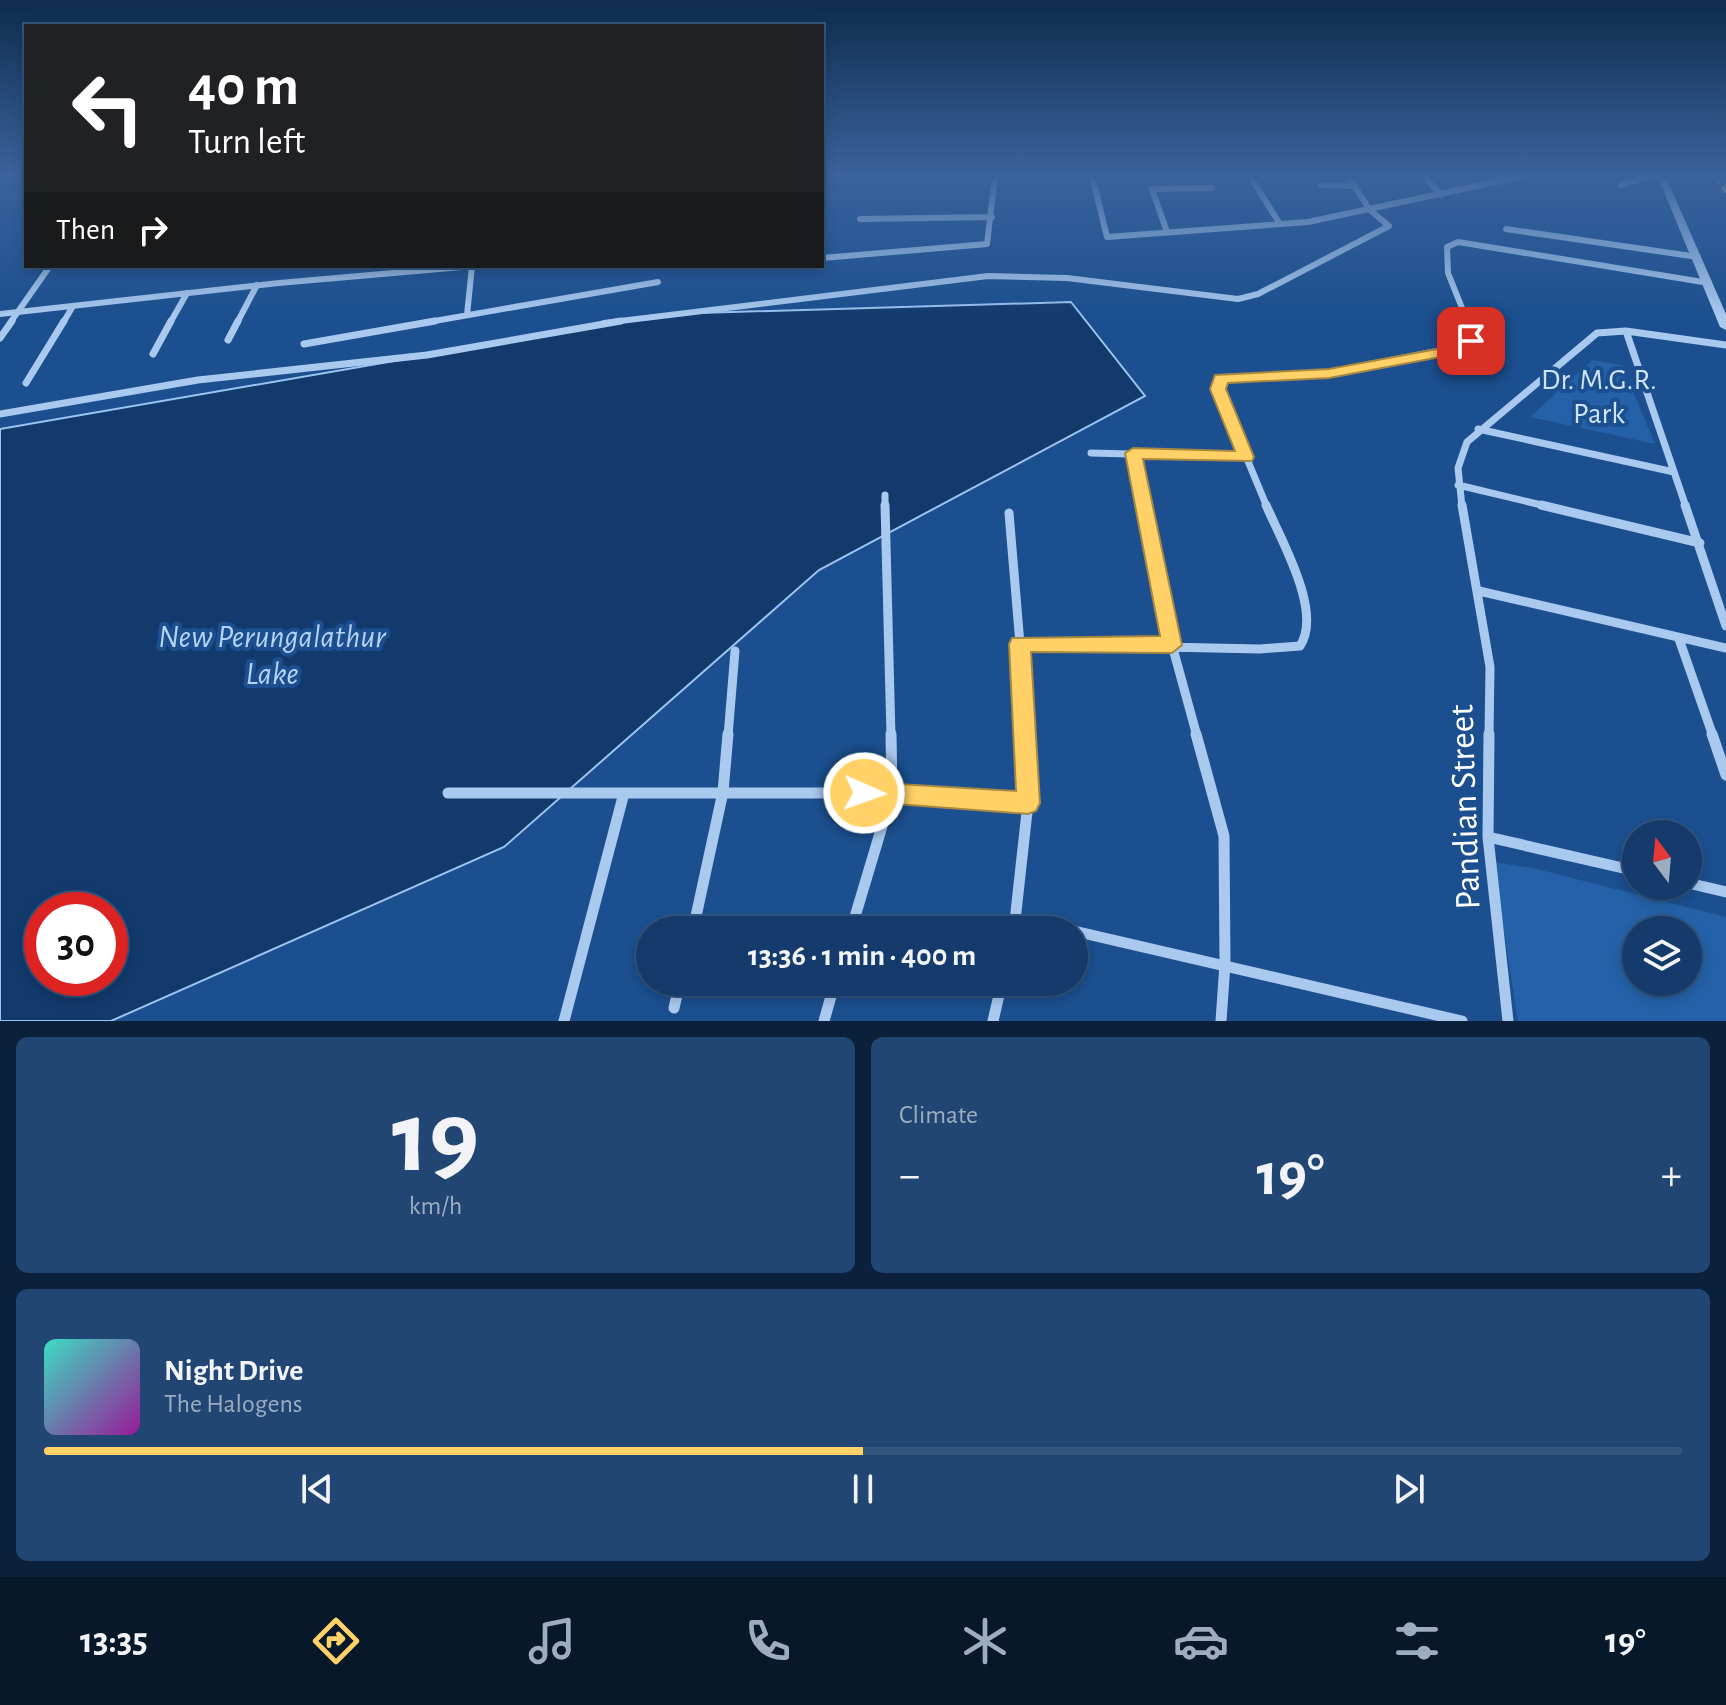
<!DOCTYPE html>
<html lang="en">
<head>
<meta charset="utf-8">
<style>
  :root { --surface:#143b6b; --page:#214673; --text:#f1f3f6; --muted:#9dadc1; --line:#33557e; --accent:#ffd166 }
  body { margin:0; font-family:"Alegreya Sans",sans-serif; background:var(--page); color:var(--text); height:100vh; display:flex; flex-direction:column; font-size:30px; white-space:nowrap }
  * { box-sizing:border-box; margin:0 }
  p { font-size:26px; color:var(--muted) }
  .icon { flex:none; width:44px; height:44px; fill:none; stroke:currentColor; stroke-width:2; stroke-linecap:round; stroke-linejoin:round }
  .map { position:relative; height:1021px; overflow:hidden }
  .drawer { display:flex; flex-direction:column; gap:16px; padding:16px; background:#0b203b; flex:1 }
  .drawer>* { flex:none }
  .banner { position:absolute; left:24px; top:24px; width:800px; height:244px; border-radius:0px; box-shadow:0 4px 12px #0003,0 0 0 2px var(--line); background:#202124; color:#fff; overflow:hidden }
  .needle { width:52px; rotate:344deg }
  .tools { position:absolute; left:1622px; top:820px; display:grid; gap:16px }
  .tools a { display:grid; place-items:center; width:80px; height:80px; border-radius:50%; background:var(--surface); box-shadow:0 4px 12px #0003,0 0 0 2px var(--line); font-size:40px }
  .speed { position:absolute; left:24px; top:892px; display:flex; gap:16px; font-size:40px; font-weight:700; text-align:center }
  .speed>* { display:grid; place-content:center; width:104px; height:104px; border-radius:50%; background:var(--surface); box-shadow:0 4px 12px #0003,0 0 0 2px var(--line); line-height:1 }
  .speed .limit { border:12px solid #d22; background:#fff; color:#111 }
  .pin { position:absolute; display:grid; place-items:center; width:68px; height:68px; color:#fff; margin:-34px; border-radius:16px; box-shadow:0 4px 12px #0006 }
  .me { position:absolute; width:88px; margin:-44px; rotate:92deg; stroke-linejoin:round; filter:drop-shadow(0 0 6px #0008) }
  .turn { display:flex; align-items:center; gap:28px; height:168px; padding:0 32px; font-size:36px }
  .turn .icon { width:104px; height:104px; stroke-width:2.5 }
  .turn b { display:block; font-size:56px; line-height:68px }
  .then { display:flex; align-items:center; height:76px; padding:0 32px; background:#0003; gap:16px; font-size:30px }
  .big { font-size:60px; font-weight:600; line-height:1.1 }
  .drawer .tile { flex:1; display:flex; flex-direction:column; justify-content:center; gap:12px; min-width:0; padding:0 28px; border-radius:12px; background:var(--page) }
  .drawer .dial { align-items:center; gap:0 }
  .dial b { font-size:104px; line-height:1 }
  .song { display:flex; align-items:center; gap:24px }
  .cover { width:96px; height:96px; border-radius:12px; background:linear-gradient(135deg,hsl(170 70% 55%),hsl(300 70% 35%)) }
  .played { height:8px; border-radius:4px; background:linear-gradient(90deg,var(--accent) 50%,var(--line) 50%) }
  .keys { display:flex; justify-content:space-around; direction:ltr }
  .heat { display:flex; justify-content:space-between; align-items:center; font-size:44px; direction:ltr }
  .drawer .tiles { flex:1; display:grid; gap:16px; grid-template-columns:1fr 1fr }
  .tile:last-child { grid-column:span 2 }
  .trip { position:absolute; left:636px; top:916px; width:452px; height:80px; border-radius:40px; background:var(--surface); box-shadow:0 4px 12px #0003,0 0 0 2px var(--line); font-weight:600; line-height:80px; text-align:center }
  .tab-bar { display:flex; height:128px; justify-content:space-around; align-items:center; background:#08182b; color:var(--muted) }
  .tab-bar .icon { width:56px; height:56px }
  .tab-bar .active { color:var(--accent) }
  .tab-bar b { font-size:36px; color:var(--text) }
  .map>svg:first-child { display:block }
  .green { fill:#2461a8; fill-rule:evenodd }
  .water { fill:#123a6d; stroke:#9cc4f0; stroke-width:2; fill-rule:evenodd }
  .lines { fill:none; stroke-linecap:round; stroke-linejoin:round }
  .minor-far3 { stroke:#a9c9ee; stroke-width:6 }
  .minor-far2 { stroke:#a9c9ee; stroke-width:7 }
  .minor-far1 { stroke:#a9c9ee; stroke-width:9 }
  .minor { stroke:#a9c9ee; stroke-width:11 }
  .tertiary { fill:#a9c9ee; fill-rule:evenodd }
  .rail-casing { stroke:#fff; stroke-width:6 }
  .rail { stroke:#1b4f8f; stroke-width:4; stroke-dasharray:13; stroke-linecap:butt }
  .route { fill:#ffd166; stroke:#a68842; stroke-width:2 }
  .labels { text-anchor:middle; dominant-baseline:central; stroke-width:8; stroke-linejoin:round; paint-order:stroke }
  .park-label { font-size:30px; fill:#cfe3fa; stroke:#1b4f8f }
  .water-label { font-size:32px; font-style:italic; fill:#b5d3f5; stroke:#1b4f8f }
  .near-street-label { font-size:36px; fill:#fff; stroke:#1b4f8f }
</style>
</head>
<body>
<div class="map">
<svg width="1726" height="1021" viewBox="0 0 1726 1021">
  <rect width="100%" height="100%" fill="#1b4f8f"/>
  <path class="green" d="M1592,360l30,5 33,79 -125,-27z
    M1493,862l40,6 193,49v104h-208zM1636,930h52v52h-52z"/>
  <path class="water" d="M1071,302l74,94 -326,174 -315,277 -393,174h-111v-592l666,-115zM42,910h68v68h-68z"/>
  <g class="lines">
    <path class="minor-far3" d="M1092,175l15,62 201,-15 220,-47
      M1249,175l31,49
      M1423,175l18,20
      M1321,185l34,1
      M1620,185l36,-10
      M860,219l132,-2
      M1506,229l192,28
      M1167,232l-15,-43 60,-1
      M822,258l165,-14 8,-69
      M467,315l5,-49
      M10,323l40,-57
      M63,323l10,-17
      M170,323l17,-30
      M237,323l20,-38
      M423,323l235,-41
      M604,323l384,-47 79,2 171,21 20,-5 131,-68 -19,-16 -23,-35
      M1468,323l-20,-50 -1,-26 11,-5 251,41"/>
    <path class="minor-far2" d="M1626,331l60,176
      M0,338l12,-17
      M228,340l10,-19
      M304,344l131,-23
      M153,354l18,-33
      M26,383l38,-62
      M0,414l198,-34 229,-25 194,-34
      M1478,429l196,43
      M1091,453l155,4
      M1133,453l11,54
      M1458,485l92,22
      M885,495v12
      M1267,507l-49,-118 3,-11 108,-5 140,-28 -2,-24
      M1462,507l-4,-39 9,-26 130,-109 29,-2 100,14"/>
    <path class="minor-far1" d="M885,505l6,231
      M1144,505l28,140 25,91
      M1462,505l28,162 -1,69
      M1541,505l159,38
      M1685,505l41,121
      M1009,513l11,131
      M1479,591l247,57
      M1679,639l34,97
      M728,736l7,-85
      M1025,736l-5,-92 240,5 40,-3c23,-34 -19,-106 -34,-141"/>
    <path class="minor" d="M1196,734l28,102 1,128 -4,57
      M1489,734l-1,103 20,184
      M1712,734l14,41
      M448,793h444l136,10
      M1488,837l148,34
      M1688,883l38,9
      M1016,919l53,11
      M693,930l30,-138 5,-58
      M851,930l41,-137 -1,-59
      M1014,930l14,-127 -3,-69
      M1074,931l388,90
      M674,1008l6,-26
      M564,1021l60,-228
      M824,1021l11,-39
      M993,1021l9,-39"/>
    <path class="tertiary" d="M1657,175h8l61,139v16l-6,-3z
      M438,266h41l-5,3 -195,17 -279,31v-6l279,-31z"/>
    <defs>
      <path id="rail" d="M1717,175l9,15"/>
    </defs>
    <use href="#rail" class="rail-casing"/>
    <use href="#rail" class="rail"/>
  </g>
  <linearGradient id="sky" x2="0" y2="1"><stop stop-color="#0f2b4f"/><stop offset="0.55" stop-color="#39639b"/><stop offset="1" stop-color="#39639b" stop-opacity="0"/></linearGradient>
  <rect width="1726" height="318" fill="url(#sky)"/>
  <path class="route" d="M1471,336l7,5 -4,7 -18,6 -127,24 -101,5 -2,6 28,68 -2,4 -109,-2 39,186 -10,8 -141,-1 9,151 -4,8 -8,3 -172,-13 -4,-8 4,-8 8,-3 152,9 -7,-147 3,-6 148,-2 -35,-183 8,-5 102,3 -25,-62 5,-14 114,-6 124,-23z"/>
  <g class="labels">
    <g class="park-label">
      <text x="1599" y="380">Dr. M.G.R.<tspan x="1599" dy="34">Park</tspan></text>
    </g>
    <g class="water-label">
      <text x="272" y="637">New Perungalathur<tspan x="272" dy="37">Lake</tspan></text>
    </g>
    <g class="near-street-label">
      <text transform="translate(1465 807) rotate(-92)">Pandian Street</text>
    </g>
  </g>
</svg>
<div class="tools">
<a><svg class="needle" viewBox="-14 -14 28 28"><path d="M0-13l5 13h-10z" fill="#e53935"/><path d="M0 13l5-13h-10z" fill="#9dadc1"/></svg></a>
<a><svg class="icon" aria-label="layers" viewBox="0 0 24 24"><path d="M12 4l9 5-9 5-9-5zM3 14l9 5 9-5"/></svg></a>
</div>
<div class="speed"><div class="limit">30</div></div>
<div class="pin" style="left:1471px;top:341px;background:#d93025"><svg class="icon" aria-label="arrive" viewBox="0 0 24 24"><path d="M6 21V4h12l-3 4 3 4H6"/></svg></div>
<svg class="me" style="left:864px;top:793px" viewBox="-20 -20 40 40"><circle r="17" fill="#ffd166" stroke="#fff" stroke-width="3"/><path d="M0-11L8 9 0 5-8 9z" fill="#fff"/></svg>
<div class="trip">13:36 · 1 min · 400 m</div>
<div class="banner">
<div class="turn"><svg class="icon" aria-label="left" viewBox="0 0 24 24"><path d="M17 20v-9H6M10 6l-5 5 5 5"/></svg><div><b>40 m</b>Turn left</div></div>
<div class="then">Then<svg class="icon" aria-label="right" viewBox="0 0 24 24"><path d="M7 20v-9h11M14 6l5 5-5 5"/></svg></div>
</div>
</div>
<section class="drawer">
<div class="tiles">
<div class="tile dial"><b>19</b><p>km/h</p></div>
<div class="tile"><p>Climate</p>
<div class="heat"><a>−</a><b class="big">19°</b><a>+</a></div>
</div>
<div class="tile">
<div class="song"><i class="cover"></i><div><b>Night Drive</b><p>The Halogens</p></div></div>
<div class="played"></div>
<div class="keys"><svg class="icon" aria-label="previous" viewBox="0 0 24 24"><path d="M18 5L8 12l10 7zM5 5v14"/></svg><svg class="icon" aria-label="pause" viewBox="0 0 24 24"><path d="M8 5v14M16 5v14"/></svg><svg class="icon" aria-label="next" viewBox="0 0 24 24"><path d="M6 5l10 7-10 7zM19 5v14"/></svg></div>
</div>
</div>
</section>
<nav class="tab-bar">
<b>13:35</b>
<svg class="icon active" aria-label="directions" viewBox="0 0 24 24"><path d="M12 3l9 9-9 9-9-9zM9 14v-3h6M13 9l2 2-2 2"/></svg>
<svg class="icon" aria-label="music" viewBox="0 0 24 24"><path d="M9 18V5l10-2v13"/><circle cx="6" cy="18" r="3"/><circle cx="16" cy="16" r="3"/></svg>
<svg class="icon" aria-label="phone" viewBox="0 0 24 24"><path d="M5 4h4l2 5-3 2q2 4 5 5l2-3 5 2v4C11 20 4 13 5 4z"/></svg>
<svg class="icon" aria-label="climate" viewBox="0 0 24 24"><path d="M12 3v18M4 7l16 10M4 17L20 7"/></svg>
<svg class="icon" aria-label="car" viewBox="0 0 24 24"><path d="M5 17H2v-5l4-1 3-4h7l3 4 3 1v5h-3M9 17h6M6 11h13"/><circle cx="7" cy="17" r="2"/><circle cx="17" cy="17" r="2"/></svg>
<svg class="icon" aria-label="filters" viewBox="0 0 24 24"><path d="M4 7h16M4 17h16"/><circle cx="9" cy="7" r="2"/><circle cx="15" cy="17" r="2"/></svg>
<b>19°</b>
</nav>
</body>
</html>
